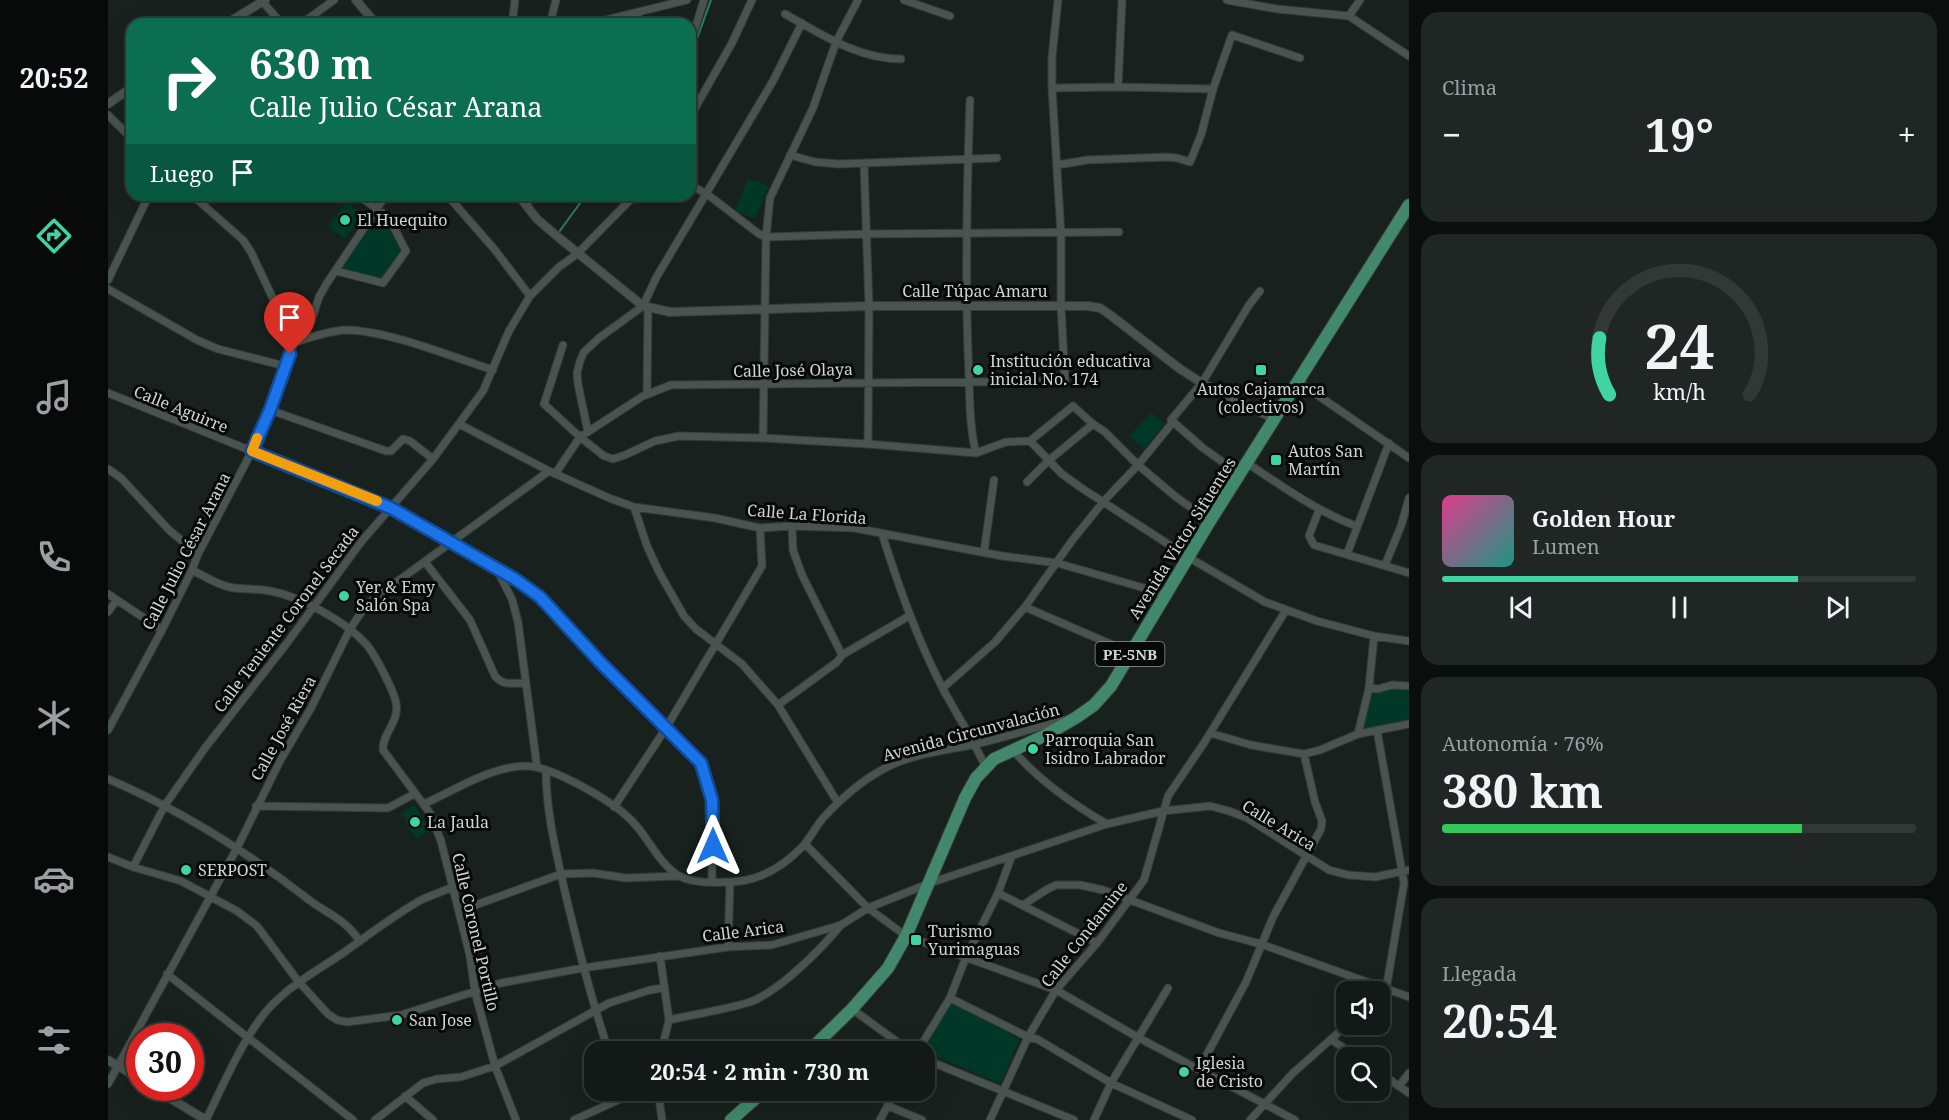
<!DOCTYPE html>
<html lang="es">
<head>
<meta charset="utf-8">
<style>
  :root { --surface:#121916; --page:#1f2623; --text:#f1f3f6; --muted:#9ca0a1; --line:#313835; --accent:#3fd4a2 }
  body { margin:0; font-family:"Noto Serif",serif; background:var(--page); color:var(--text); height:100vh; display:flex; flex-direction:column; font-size:22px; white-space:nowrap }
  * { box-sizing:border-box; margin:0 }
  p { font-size:20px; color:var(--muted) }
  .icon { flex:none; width:33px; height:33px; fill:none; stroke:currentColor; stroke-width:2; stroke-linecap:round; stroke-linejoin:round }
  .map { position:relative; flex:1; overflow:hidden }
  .panel { display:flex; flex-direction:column; gap:12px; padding:12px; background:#0a0e0c; width:540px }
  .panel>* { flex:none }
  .guide { position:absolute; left:18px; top:18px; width:570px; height:183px; border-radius:18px; box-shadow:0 6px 24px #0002,0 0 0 2px var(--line); background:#0b6e4f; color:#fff; overflow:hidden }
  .controls { position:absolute; left:1228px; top:981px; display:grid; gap:12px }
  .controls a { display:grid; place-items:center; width:54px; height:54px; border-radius:12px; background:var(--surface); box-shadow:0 6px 24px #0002,0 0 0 2px var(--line); font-size:30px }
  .speed { position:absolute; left:18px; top:1023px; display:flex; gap:12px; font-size:30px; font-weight:700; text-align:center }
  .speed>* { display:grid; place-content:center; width:78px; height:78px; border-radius:50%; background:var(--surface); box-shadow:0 6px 24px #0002,0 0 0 2px var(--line); line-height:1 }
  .speed .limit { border:9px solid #d22; background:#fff; color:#111 }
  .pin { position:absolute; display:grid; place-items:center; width:51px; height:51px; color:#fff; margin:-62px -26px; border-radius:50% 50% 50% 0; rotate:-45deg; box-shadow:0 0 6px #0007 }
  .pin .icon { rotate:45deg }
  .me { position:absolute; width:66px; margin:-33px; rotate:0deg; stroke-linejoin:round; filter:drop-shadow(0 0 4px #0008) }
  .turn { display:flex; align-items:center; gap:21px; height:126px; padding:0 24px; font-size:27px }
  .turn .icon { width:78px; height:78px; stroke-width:2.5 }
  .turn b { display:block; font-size:42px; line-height:51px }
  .then { display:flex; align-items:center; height:57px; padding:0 24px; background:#0003; gap:12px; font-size:22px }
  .big { font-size:45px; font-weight:700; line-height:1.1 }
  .panel .tile { flex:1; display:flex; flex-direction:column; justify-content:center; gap:9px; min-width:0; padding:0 21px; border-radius:18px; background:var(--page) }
  .panel .dial { align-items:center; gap:0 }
  .dial svg { height:156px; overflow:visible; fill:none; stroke:var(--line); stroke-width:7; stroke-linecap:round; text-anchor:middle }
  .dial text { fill:var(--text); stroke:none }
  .song { display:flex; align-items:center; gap:18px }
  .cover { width:72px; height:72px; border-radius:9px; background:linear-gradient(135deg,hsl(330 70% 55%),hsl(170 70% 35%)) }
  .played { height:6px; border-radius:3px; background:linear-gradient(90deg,var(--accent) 75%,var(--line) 75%) }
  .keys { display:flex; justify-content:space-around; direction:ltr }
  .heat { display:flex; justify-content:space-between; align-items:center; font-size:33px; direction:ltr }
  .charge { height:9px; border-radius:4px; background:linear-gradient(90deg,#34c759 76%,var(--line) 0) }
  .trip { position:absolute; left:476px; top:1041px; width:351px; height:60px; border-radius:18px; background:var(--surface); box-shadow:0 6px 24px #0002,0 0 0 2px var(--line); font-weight:700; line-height:60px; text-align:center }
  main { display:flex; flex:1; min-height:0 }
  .tabs { display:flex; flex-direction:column; width:108px; justify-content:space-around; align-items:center; background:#070a09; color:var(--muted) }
  .tabs .icon { width:42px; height:42px }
  .tabs .on { color:var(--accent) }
  .tabs b { font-size:27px; color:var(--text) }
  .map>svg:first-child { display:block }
  .green { fill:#003726 }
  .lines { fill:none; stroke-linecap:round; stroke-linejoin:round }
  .stream { stroke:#277f61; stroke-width:2 }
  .minor-casing { stroke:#353b38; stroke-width:9 }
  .tertiary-casing { stroke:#353b38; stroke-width:10 }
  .trunk-casing { stroke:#353b38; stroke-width:14 }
  .minor { stroke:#49534f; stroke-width:7 }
  .tertiary { stroke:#49534f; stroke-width:8 }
  .trunk { stroke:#42886e; stroke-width:12 }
  .route-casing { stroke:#114b97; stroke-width:15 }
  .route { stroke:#1a73e8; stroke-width:10 }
  .slow { stroke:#f59e0b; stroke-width:10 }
  .poi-dot { fill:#3fd4a2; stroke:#060908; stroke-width:2 }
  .labels { text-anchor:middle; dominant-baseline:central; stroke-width:6; stroke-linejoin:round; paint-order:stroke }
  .shield { fill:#060908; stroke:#939896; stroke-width:1.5 }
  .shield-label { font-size:15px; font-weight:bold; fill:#d0d6d3 }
  .poi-label { font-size:16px; fill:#d0d6d3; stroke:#060908; text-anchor:start }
  .street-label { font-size:16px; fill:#d0d6d3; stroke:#060908 }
</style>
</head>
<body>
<main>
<nav class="tabs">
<b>20:52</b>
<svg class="icon on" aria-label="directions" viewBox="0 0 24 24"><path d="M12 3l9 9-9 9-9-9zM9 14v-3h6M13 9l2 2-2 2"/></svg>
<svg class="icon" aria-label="music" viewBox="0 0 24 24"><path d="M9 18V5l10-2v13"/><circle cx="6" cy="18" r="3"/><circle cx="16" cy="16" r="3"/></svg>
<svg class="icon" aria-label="phone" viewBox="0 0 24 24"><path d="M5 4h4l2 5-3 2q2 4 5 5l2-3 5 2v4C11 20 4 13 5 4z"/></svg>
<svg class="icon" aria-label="climate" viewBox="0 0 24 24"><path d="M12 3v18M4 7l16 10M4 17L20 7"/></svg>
<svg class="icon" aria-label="car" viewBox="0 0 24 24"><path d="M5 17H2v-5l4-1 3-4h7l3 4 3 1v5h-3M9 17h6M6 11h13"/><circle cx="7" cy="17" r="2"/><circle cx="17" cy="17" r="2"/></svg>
<svg class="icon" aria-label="filters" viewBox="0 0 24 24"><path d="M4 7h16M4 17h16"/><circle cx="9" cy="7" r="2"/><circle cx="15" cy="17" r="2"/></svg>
</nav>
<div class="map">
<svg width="1301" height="1120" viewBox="0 0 1301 1120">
  <rect width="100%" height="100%" fill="#18211d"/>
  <path class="green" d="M640,178l21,8 -14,33 -20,-9z
    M238,202l17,12 -18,25 -17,-13z
    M270,210l10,9 16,31 -22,31 -43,-11z
    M1043,412l14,12 -21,25 -15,-13z
    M1301,686v38l-51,10 11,-46z
    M306,805l16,26 -14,8 -15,-26z
    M843,1003l69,36 -20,45 -76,-33z"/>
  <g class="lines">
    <path class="stream" d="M582,58l21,-58
      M451,232l27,-37"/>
    <defs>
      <path id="minor" d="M153,0l21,24
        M796,0l46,16
        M1119,0l50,9 72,7 60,40
        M677,14c36,20 73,45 116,45
        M1241,16l11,-16
        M405,20l21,4
        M193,24l33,-24
        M404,24l3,-24
        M442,24l6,-24
        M481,24l98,-24
        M529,24l1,-12
        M582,44l14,-44
        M1010,87l4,-87
        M944,88l66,-1 95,2
        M862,100c-3,84 -5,168 -2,252 2,33 0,69 8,101
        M0,115l24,24
        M582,117l42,-74 20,-43
        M682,155l25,7 24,2 158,-6
        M756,164l5,142 -1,138
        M949,165l30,-5 80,-3 10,1 13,4 11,-27 12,-46 19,-54 68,23
        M582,185l17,9 52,40 7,3 101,-3 252,-2
        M84,195l51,45 8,12 43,91
        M339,195l48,55 35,46
        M417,204l10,-9
        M228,271l47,12 23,-32 -17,-33 -31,-23
        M0,280l41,-85
        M0,289l89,51 21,9 67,17
        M188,342c16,-5 32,-11 49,-12 42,0 107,27 148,40
        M455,345l-19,59 36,33 24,19 9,3 12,-4 30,-14 24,-5 84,2 105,6 108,9 30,-11 24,-1
        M1189,381l112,77
        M0,393l270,109 37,19 100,58 25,18 60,64 88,87 13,15 11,37v82
        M539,393l1,-85
        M162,410l116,41h5l12,-12 7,2 23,18
        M351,424l90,47 60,27 25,9 81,11 45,10 32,-2 62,2 148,28 55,7 108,31
        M480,432l-10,-48 -1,-11 3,-12 4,-9 15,-14 44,-32 13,-28 117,-197 29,-58
        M655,438l3,-201 4,-39 43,-90 23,-66 22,-42
        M922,441l32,33 18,13 108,70 77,45 52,19 57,15 35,5
        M922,441l43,-35 20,18 12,8 33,33 38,32 34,24
        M1139,463c35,23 69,48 109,63
        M0,469l13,9 48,52 29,24
        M447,474l25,-37 63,-41 28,-11 394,-4 -4,-75v-72l-9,-146v-31l6,-57
        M1133,475l-38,-27 -32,-28 31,-37 47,-78 11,-14
        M919,482l21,-21 45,-37
        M526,507l13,39 12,26 25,44 12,13 46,35 36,41 60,98
        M1211,510l-10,26 5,9 95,28
        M684,526l1,24 9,25 40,80
        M774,534c17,53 35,105 61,155 14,26 30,50 42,77
        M876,552l10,-72
        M1239,554l42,-111
        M317,562l45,58 25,56c8,10 18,7 30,7
        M1277,565l16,-39 8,-28
        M84,570c12,6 24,14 37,17 13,3 28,1 41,4 29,5 75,30 95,52 9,9 29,48 31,60 4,19 -14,30 -13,47l47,63 11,28 29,115 5,36 20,74 21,54
        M389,570l15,29 6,23 19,145
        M0,594l54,36
        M917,607l106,46
        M0,612l8,-11
        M835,688l52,-46 30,-35 46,-65 32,-40 35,-37 35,-43
        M1261,688l9,1 14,-4 17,1
        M670,705l59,-43 5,-7 67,-39
        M0,730l54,-100 30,-60 6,-16 54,-103 18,-41 24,-67 17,-21 8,-25 8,-14 59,-88
        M1269,730l27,153 -18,107 -6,5
        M1102,733l41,12 53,9 16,-4 38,-16 51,-10
        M1250,734l11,-46 5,-52
        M905,750c23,28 62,56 94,74
        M438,770c0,42 10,81 19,122 13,54 26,107 44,160
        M0,779c70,30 136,71 196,117 23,19 37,19 56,45
        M316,804c29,-13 68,-38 101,-38 26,-1 89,36 107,55 17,17 26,42 47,55 13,7 34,7 49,6 30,0 55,-15 75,-36 8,-9 13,-20 21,-29 16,-17 36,-35 56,-46 26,-16 62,-20 91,-26 31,-7 62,-16 92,-25
        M148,806l132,2 26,-14
        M506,807l52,-79 96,-162 -2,-38
        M697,844l63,64 38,28 150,54 83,48 156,82
        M0,857l25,10 48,14 56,30 20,15 41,55 30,33 9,6 10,2 54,-7 100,-32 82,-15 145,-21 44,-2 69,-20 27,-17 62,-25 177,-59 56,-13 47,-5 19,5 18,7 82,52 19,5 27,2 34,-7
        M25,867l32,-62 40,-57 82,-105 74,-101 72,-83 50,-68 26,-60 21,-35 29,-29 18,-13 58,-59
        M890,893l99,50
        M915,905l23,-15 10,-5h24l23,5 116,43 42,11 148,53
        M351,911l102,-37 32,-1 33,5 53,-2
        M620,947l2,-65
        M552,956l9,64 -8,32
        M59,974l186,146
        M842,998l78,39 9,2 74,44 81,37
        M744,1009l59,43
        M561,1020c26,-6 55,-10 81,-18 30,-11 71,-53 91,-77
        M1224,1040l26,18
        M809,1052l33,-54 16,-41 32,-64 13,-35
        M816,1059l150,61
        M1091,1069l47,-87 27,-65 48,-88 1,-8 -7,-19 -11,-48
        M1272,1073l29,20
        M0,1084l129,-236 43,-87 31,-53 39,-79 15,-22 11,-10 173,-126
        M1291,1086l10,-13
        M550,1090l4,30
        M297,1096l28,24
        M780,1106l34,14
        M98,1120c16,-33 31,-68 52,-98 21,-31 54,-48 85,-69 26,-18 52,-39 80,-54 10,-4 20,-8 30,-12
        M267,1120l48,-37 14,-4 24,-2 34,-11 114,-63 41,-13 13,-2
        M466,1120l51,-23 26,-7
        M772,1120l16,-30
        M882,1120l38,-83 28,-47 41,-47 47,-63 24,-84 36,-53 82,-133
        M986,1120l17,-37 57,-95
        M1142,1120l43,-47 55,-49"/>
      <path id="tertiary" d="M248,0l20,24
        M118,24l39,-24
        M0,104l24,-17
        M410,195l19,24 21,18 85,69 27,6 199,-6h219l12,2 9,6 71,55 22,14 72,36
        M0,1060l32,19
        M45,1088l53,32"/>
      <path id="trunk" d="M700,1052l44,-43 36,-41 18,-32 59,-138 11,-20 18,-19 52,-24 31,-18 17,-12 17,-19 99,-165 199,-316
        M623,1120l34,-30"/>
    </defs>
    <use href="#minor" class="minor-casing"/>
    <use href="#tertiary" class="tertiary-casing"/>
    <use href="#trunk" class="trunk-casing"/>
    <use href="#minor" class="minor"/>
    <use href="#tertiary" class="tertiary"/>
    <use href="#trunk" class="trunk"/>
  </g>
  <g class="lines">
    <defs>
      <path id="route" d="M182,354l-20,56 -18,41 139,57 124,71 25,18 60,65 101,101 11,37 1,46"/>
    </defs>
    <use href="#route" class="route-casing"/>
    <use href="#route" class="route"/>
    <path class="slow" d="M149,438l-5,13 125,50"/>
  </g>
  <g class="poi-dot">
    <circle cx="237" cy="220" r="6"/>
    <circle cx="870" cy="370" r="6"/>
    <rect x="1147" y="364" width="12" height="12" rx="3"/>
    <rect x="1162" y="454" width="12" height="12" rx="3"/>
    <circle cx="236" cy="596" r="6"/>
    <circle cx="925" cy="749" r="6"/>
    <circle cx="307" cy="822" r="6"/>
    <circle cx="78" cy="870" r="6"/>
    <rect x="802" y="934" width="12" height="12" rx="3"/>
    <circle cx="289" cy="1020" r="6"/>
    <circle cx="1076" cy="1072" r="6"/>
  </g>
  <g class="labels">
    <rect class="shield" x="987.5" y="642" width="69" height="24" rx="4.5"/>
    <g class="shield-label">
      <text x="1022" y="654">PE-5NB</text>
    </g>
    <g class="poi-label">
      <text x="249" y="220">El Huequito</text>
      <text x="882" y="361">Institución educativa<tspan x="882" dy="18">inicial No. 174</tspan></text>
      <text x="1153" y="389" text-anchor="middle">Autos Cajamarca<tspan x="1153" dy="18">(colectivos)</tspan></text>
      <text x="1180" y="451">Autos San<tspan x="1180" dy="18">Martín</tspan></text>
      <text x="248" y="587">Yer &amp; Emy<tspan x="248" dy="18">Salón Spa</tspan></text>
      <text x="937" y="740">Parroquia San<tspan x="937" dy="18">Isidro Labrador</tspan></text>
      <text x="319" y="822">La Jaula</text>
      <text x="90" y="870">SERPOST</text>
      <text x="820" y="931">Turismo<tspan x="820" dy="18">Yurimaguas</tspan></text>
      <text x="301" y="1020">San Jose</text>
      <text x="1088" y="1063">Iglesia<tspan x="1088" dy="18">de Cristo</tspan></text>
    </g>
    <g class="street-label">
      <text x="867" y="291">Calle Túpac Amaru</text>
      <text transform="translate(685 370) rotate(-1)">Calle José Olaya</text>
      <text transform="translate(73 409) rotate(22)">Calle Aguirre</text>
      <text transform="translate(699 514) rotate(4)">Calle La Florida</text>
      <text transform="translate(1074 538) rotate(-58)">Avenida Victor Sifuentes</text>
      <text transform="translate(78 551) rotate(-63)">Calle Julio César Arana</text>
      <text transform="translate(178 619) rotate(-53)">Calle Teniente Coronel Secada</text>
      <text transform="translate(175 728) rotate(-61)">Calle José Riera</text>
      <text transform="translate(863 732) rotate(-15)">Avenida Circunvalación</text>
      <text transform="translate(1171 825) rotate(31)">Calle Arica</text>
      <text transform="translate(635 931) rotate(-7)">Calle Arica</text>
      <text transform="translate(368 932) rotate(77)">Calle Coronel Portillo</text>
      <text transform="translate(976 934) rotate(-52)">Calle Condamine</text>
    </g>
  </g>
</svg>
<div class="controls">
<a><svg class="icon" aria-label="sound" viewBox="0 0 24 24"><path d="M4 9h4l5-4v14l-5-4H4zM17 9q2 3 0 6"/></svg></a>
<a><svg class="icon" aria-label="search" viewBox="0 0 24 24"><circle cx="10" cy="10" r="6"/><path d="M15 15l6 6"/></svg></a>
</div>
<div class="speed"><div class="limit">30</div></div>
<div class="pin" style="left:182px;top:354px;background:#d93025"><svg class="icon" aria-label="arrive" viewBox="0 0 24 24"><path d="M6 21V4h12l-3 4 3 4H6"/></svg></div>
<svg class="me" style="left:605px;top:846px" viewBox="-20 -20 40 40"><path d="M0-17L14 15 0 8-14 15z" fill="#1a73e8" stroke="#fff" stroke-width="4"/></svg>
<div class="trip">20:54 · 2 min · 730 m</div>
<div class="guide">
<div class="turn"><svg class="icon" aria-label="right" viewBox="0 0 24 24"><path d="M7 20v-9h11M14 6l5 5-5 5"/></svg><div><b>630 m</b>Calle Julio César Arana</div></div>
<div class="then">Luego<svg class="icon" aria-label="arrive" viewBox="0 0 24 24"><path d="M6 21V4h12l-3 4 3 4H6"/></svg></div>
</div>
</div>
<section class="panel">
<div class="tile"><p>Clima</p>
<div class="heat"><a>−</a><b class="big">19°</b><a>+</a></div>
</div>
<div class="tile dial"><svg viewBox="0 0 100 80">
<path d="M14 69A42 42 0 1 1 86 69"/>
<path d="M14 69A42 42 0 0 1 9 40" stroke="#3fd4a2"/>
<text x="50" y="56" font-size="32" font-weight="700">24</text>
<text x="50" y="72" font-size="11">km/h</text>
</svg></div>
<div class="tile">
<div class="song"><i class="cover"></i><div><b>Golden Hour</b><p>Lumen</p></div></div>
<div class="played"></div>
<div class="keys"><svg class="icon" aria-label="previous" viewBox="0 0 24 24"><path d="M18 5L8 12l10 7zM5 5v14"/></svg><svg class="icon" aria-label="pause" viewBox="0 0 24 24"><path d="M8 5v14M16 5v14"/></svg><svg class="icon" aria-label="next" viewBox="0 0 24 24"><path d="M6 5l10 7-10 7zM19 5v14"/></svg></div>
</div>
<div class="tile"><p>Autonomía · 76%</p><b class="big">380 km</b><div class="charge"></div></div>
<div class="tile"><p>Llegada</p><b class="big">20:54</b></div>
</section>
</main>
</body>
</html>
